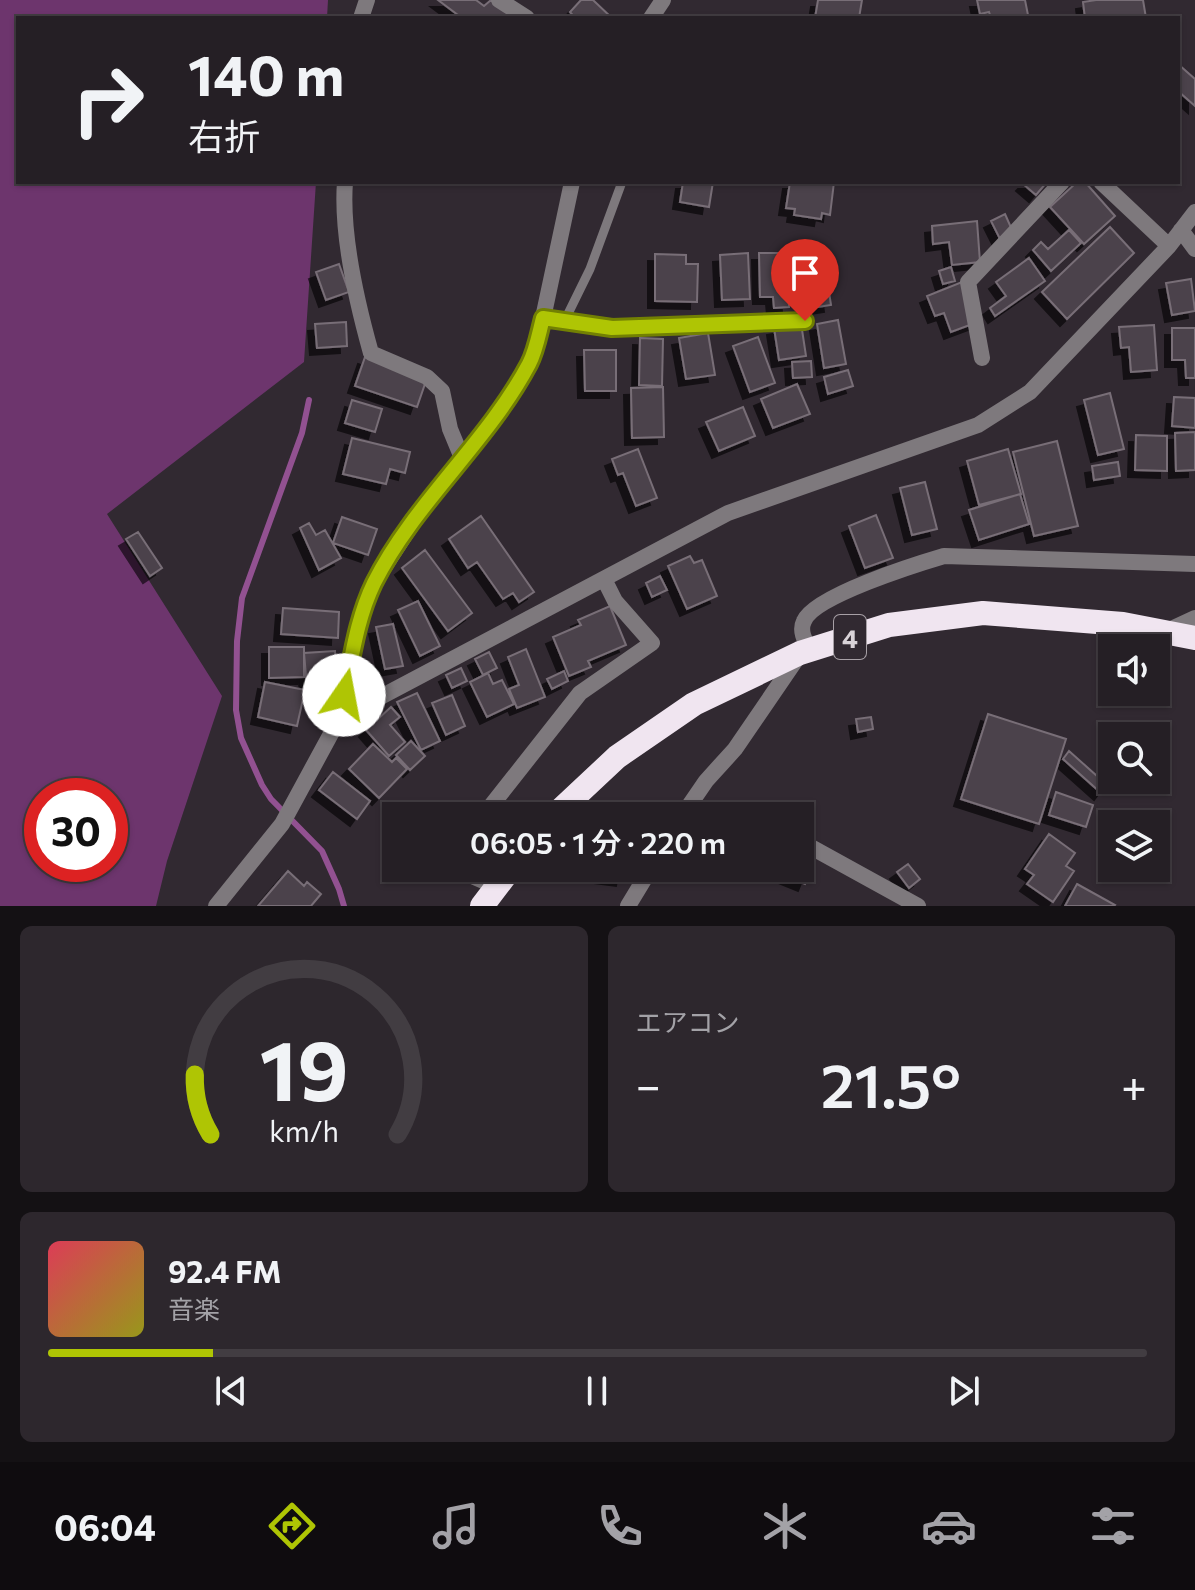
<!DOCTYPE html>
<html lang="ja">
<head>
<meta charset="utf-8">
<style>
  :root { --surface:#251f25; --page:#2d272d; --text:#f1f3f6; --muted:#a3a2a7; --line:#423d42; --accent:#afc504 }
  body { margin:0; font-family:Commissioner,"Noto Sans JP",sans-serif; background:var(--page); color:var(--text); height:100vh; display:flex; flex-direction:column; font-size:30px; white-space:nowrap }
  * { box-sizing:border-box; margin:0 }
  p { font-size:26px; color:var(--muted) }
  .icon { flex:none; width:44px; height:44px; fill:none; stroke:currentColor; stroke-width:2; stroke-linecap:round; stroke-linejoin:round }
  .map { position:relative; height:906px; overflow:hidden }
  .sheet { display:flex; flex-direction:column; gap:20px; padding:20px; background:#141114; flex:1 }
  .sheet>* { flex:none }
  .banner { position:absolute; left:16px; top:16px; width:1164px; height:168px; border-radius:0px; box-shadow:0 2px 6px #0004,0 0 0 2px var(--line); background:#251f25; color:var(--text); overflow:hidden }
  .buttons { position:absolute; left:1098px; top:634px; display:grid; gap:16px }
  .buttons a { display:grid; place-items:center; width:72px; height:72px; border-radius:0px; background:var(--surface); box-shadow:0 2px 6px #0004,0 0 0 2px var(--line); font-size:40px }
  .speed { position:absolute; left:24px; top:778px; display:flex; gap:16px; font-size:40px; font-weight:700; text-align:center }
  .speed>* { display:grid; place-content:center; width:104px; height:104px; border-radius:50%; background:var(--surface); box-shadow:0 2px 6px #0004,0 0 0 2px var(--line); line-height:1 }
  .speed .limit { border:12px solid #d22; background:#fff; color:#111 }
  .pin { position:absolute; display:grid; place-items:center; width:68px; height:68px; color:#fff; margin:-82px -34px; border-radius:50% 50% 50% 0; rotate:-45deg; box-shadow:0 0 8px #0007 }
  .pin .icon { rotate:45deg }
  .me { position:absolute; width:88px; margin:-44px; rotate:12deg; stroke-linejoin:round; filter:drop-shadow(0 0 6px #0008) }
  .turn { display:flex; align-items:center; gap:28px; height:168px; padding:0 40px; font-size:36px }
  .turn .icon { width:104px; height:104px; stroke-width:2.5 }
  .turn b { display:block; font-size:56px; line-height:68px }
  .big { font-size:60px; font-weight:600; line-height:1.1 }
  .sheet .card { flex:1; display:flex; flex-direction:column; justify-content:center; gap:12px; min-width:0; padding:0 28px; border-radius:12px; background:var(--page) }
  .sheet .dial { align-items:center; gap:0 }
  .dial svg { height:208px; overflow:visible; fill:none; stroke:var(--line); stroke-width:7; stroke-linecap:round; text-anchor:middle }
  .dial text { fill:var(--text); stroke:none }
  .song { display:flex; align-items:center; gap:24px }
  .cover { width:96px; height:96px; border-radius:12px; background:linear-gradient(135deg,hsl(350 70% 55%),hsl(60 70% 35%)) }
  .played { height:8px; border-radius:4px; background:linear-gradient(90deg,var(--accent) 15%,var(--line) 15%) }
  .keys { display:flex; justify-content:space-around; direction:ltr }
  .heat { display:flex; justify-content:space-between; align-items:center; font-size:44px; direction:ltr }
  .sheet .tiles { flex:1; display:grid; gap:20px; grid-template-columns:1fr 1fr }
  .card:last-child { grid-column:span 2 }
  .trip { position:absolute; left:382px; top:802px; width:432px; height:80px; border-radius:0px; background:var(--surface); box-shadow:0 2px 6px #0004,0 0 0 2px var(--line); font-weight:600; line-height:80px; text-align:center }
  .menu { display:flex; height:128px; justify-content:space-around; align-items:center; background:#0f0c0f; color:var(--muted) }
  .menu .icon { width:56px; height:56px }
  .menu .active { color:var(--accent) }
  .menu b { font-size:36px; color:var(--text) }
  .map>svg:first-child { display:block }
  .green { fill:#6d356d; fill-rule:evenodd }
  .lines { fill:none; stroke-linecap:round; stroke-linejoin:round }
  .stream { stroke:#925191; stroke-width:6 }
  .building { fill:#4c434b; stroke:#786e77; stroke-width:2; filter:url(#shadow) }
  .lane { stroke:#7e797d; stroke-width:9 }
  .street { stroke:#7e797d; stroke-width:16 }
  .highway { stroke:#f0e5f0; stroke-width:24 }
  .route-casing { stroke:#728003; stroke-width:20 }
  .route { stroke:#afc504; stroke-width:14 }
  .labels { text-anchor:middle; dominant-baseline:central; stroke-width:8; stroke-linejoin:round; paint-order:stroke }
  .shield { fill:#312931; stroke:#a7a0a6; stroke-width:2 }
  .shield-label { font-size:26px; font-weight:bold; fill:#d9d3d8 }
</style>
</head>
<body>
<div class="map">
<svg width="1195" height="906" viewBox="0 0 1195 906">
  <defs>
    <filter id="shadow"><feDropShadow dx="-7" dy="7" stdDeviation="0" flood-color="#0009"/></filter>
  </defs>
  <rect width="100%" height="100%" fill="#312931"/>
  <path class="green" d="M0,0h328l-1,18h-309v164h298l-12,180 -197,152 115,182 -55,165 -11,45h-156zM42,796h68v68h-68z"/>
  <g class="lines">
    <path class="stream" d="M309,400l-7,33 -60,165 -5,43 -1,69 5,28 21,47 9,14 51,52 17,38 5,17"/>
  </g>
  <path class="building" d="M438,0h38l8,6 7,-6 24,18h-53z
    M581,0h12l19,18h-37l-5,-6z
    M818,0h44l-3,18h-44z
    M977,0h48l3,15 -37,3 -2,-6 -9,2z
    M1096,0h47l3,18h-61l-2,-16z
    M1178,64l17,15v27l-17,-15z
    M683,182h30l-4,25 -29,-5z
    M790,182h44l-4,33 -8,-2 -1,6 -27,-4 1,-6 -9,-1z
    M1025,182h22l-11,13 -13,-11z
    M1077,182h8l30,34 -31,28 -34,-37z
    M1005,214l8,18 -13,7 -9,-18z
    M977,221l3,41 -28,3 -3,-23 -16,2 -1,-18z
    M1110,227l24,26 -67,66 -25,-27z
    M1069,230l12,13 -30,28 -18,-21 8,-8 7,7z
    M748,253l2,46 -28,1 -2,-45z
    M759,253h28l2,54 -15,1 -1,-11h-13z
    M655,254l31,1v9h12l-1,38 -42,-1z
    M1029,258l16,23 -50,35 -5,-8 16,-12 -10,-14z
    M339,264l10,28 -23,8 -10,-28z
    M825,266l6,39 -27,4 -6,-39z
    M951,267l4,14 -12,3 -4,-13z
    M1191,279l4,32 -23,4 -6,-32z
    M962,282l16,40 -27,10 -7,-19 -9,3 -8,-20z
    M838,320l8,44 -22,4 -7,-44z
    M346,322l1,24 -30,2 -2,-24z
    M801,323l5,33 -27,4 -5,-32z
    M1154,325l3,45 -26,2 -2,-25 -8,1 -2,-21z
    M1172,328h23v50h-9l-1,-18h-13z
    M708,333l7,42 -29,4 -7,-41z
    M758,337l17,46 -25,9 -17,-46z
    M640,338l23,1 -1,47 -23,-1z
    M584,350h32v41h-31z
    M365,357l62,21 -10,29 -62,-21z
    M811,361l1,16 -19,1 -1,-16z
    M848,370l5,16 -25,8 -4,-17z
    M797,384l13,30 -37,14 -12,-29z
    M663,387l1,50 -32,1 -1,-50z
    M1110,393l14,56 -26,6 -14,-55z
    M1174,397l21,1v30l-23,-2z
    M352,400l30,9 -7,23 -30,-9z
    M743,407l12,29 -36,15 -13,-29z
    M1195,432v38l-19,1 -1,-38z
    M1136,435l31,1v35l-32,-1z
    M352,438l58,14 -5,21 -15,-4 -4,15 -43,-10z
    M1057,441l21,85 -44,10 -21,-84z
    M638,449l19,49 -21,8 -13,-33 -5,2 -6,-16z
    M1008,449l13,45 -42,11 -12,-44z
    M1118,462l2,14 -26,4 -2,-14z
    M925,482l12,47 -25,6 -12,-47z
    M1020,494l9,30 -50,16 -10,-30z
    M876,515l17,43 -28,10 -16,-42z
    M481,516l53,76 -15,10 -6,-9 -10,6 -26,-37 -9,6 -19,-29z
    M342,517l35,12 -9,26 -35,-12z
    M309,523l7,12 9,-5 16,28 -22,12 -19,-42z
    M138,532l24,36 -12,8 -24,-37z
    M425,550l47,63 -24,18 -46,-63z
    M690,556l4,7 8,-3 15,36 -30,13 -19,-43z
    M660,576l7,14 -15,7 -6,-14z
    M418,601l22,45 -20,10 -22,-46z
    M610,606l16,39 -38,16 3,6 -22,9 -16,-39 28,-12 -3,-5z
    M283,608l56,4 -1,26 -57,-4z
    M393,624l10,42 -18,3 -9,-42z
    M269,647h35v30l-35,1z
    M526,649l19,48 -28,11 -8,-19 10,-4 -11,-28z
    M335,651l1,20 -13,1 1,14 -17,1 -3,-34z
    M489,652l8,16 -14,7 -8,-16z
    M461,668l6,13 -15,7 -6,-13z
    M564,671l4,10 -16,8 -5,-10z
    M488,673l5,11 9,-4 12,24 -27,13 -17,-35z
    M265,682l40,8 -8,36 -39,-9z
    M417,693l23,48 -19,9 -24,-48z
    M452,695l13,31 -19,9 -14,-32z
    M391,707l9,10 -10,8 15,17 -16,14 -23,-26z
    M988,714l78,25 -27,85 -78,-25z
    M871,717l2,12 -15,3 -2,-13z
    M411,741l14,15 -15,14 -14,-15z
    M373,744l19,18 4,-4 11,11 -28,29 -30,-29z
    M1069,751l38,34 -6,8 -38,-34z
    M333,772l37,29 -13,18 -38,-29z
    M1056,792l37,13 -7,22 -37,-12z
    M1049,834l26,19 -9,13 8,5 -21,31 -26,-18 7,-9 -9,-6z
    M800,855l14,6 -9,23 -32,-13 1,-3h26z
    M908,864l12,15 -11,9 -12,-16z
    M593,868h32l-2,11 -31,-4z
    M288,871l16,15 3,-4 14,12 -10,12h-53z
    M1077,884l38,21 -1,1h-49z"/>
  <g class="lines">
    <path class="lane" d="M564,322l26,-53 32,-87"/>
    <path class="street" d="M499,0l28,18
      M361,18l6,-18
      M651,18l12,-18
      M345,182c-4,51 12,121 26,171l56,24 15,14 8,38 12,29
      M1101,182l68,64
      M1181,230l14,19
      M543,318l69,10 193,-7
      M982,358l-14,-76 94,-100
      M1167,631l28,-13
      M810,650c-5,-9 -11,-19 -6,-29 10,-25 113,-57 140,-65l251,8
      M339,719l389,-206 250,-88 52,-33 139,-146 26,-34
      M686,808l33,8
      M483,816l97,-123 72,-50 -37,-42 -11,-22
      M682,816l24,-35 29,-32 65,-95
      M800,841l118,65
      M462,868l3,5 32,14
      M216,906l66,-82 57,-105 20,-95 15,-41 39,-60 90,-118 28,-43 12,-44 29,-136
      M628,906l23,-38"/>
    <path class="highway" d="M554,816l63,-59 77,-53 106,-51 89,-28 94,-12 140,11 72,14
      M482,906l29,-38"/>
  </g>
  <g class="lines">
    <defs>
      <path id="route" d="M344,695c8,-38 13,-77 30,-112 40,-80 113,-140 155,-219 7,-13 10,-31 14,-46l69,10 193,-7"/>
    </defs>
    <use href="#route" class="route-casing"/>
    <use href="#route" class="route"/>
  </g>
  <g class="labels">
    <rect class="shield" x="834" y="615" width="32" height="44" rx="6"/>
    <g class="shield-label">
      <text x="850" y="637">4</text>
    </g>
  </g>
</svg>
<div class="buttons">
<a><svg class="icon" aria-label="sound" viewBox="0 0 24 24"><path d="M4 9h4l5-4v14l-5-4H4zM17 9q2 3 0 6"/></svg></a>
<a><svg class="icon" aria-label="search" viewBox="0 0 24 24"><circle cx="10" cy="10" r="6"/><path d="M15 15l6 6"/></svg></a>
<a><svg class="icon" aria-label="layers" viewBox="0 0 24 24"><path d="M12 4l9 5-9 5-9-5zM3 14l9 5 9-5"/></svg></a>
</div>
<div class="speed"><div class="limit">30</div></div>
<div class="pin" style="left:805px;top:321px;background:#d93025"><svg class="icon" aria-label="arrive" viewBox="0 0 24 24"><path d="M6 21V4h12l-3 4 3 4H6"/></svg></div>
<svg class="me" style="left:344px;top:695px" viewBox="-20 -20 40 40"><circle r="19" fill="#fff"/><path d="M0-13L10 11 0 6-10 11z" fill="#afc504"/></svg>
<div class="trip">06:05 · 1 分 · 220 m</div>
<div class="banner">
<div class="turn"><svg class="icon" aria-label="right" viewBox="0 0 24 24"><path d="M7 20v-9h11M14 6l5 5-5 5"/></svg><div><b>140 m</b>右折</div></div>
</div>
</div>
<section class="sheet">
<div class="tiles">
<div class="card dial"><svg viewBox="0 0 100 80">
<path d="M14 69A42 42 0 1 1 86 69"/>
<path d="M14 69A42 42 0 0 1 8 46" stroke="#afc504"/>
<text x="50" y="56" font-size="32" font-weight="700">19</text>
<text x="50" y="72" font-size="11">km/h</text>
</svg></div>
<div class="card"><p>エアコン</p>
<div class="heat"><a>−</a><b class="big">21.5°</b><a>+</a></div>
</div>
<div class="card">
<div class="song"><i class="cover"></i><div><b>92.4 FM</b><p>音楽</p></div></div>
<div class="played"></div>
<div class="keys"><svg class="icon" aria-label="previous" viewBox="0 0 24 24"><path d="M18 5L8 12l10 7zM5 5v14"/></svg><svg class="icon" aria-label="pause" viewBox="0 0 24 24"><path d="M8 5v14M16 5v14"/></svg><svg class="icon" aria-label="next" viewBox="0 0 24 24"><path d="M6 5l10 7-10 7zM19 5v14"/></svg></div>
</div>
</div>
</section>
<nav class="menu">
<b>06:04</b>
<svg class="icon active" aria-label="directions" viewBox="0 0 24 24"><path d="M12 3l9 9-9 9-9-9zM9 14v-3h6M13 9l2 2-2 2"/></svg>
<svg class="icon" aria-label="music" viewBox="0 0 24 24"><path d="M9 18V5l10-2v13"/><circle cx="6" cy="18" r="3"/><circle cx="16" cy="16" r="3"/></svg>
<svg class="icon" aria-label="phone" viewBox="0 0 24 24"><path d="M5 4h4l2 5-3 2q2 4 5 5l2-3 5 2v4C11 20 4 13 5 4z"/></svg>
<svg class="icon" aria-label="climate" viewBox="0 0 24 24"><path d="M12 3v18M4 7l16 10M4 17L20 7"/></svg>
<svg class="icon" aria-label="car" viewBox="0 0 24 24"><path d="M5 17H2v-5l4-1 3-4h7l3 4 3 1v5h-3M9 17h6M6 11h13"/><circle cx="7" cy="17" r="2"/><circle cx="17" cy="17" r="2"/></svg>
<svg class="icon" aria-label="filters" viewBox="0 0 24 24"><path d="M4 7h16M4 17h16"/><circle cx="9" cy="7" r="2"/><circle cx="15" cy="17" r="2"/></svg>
</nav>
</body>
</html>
